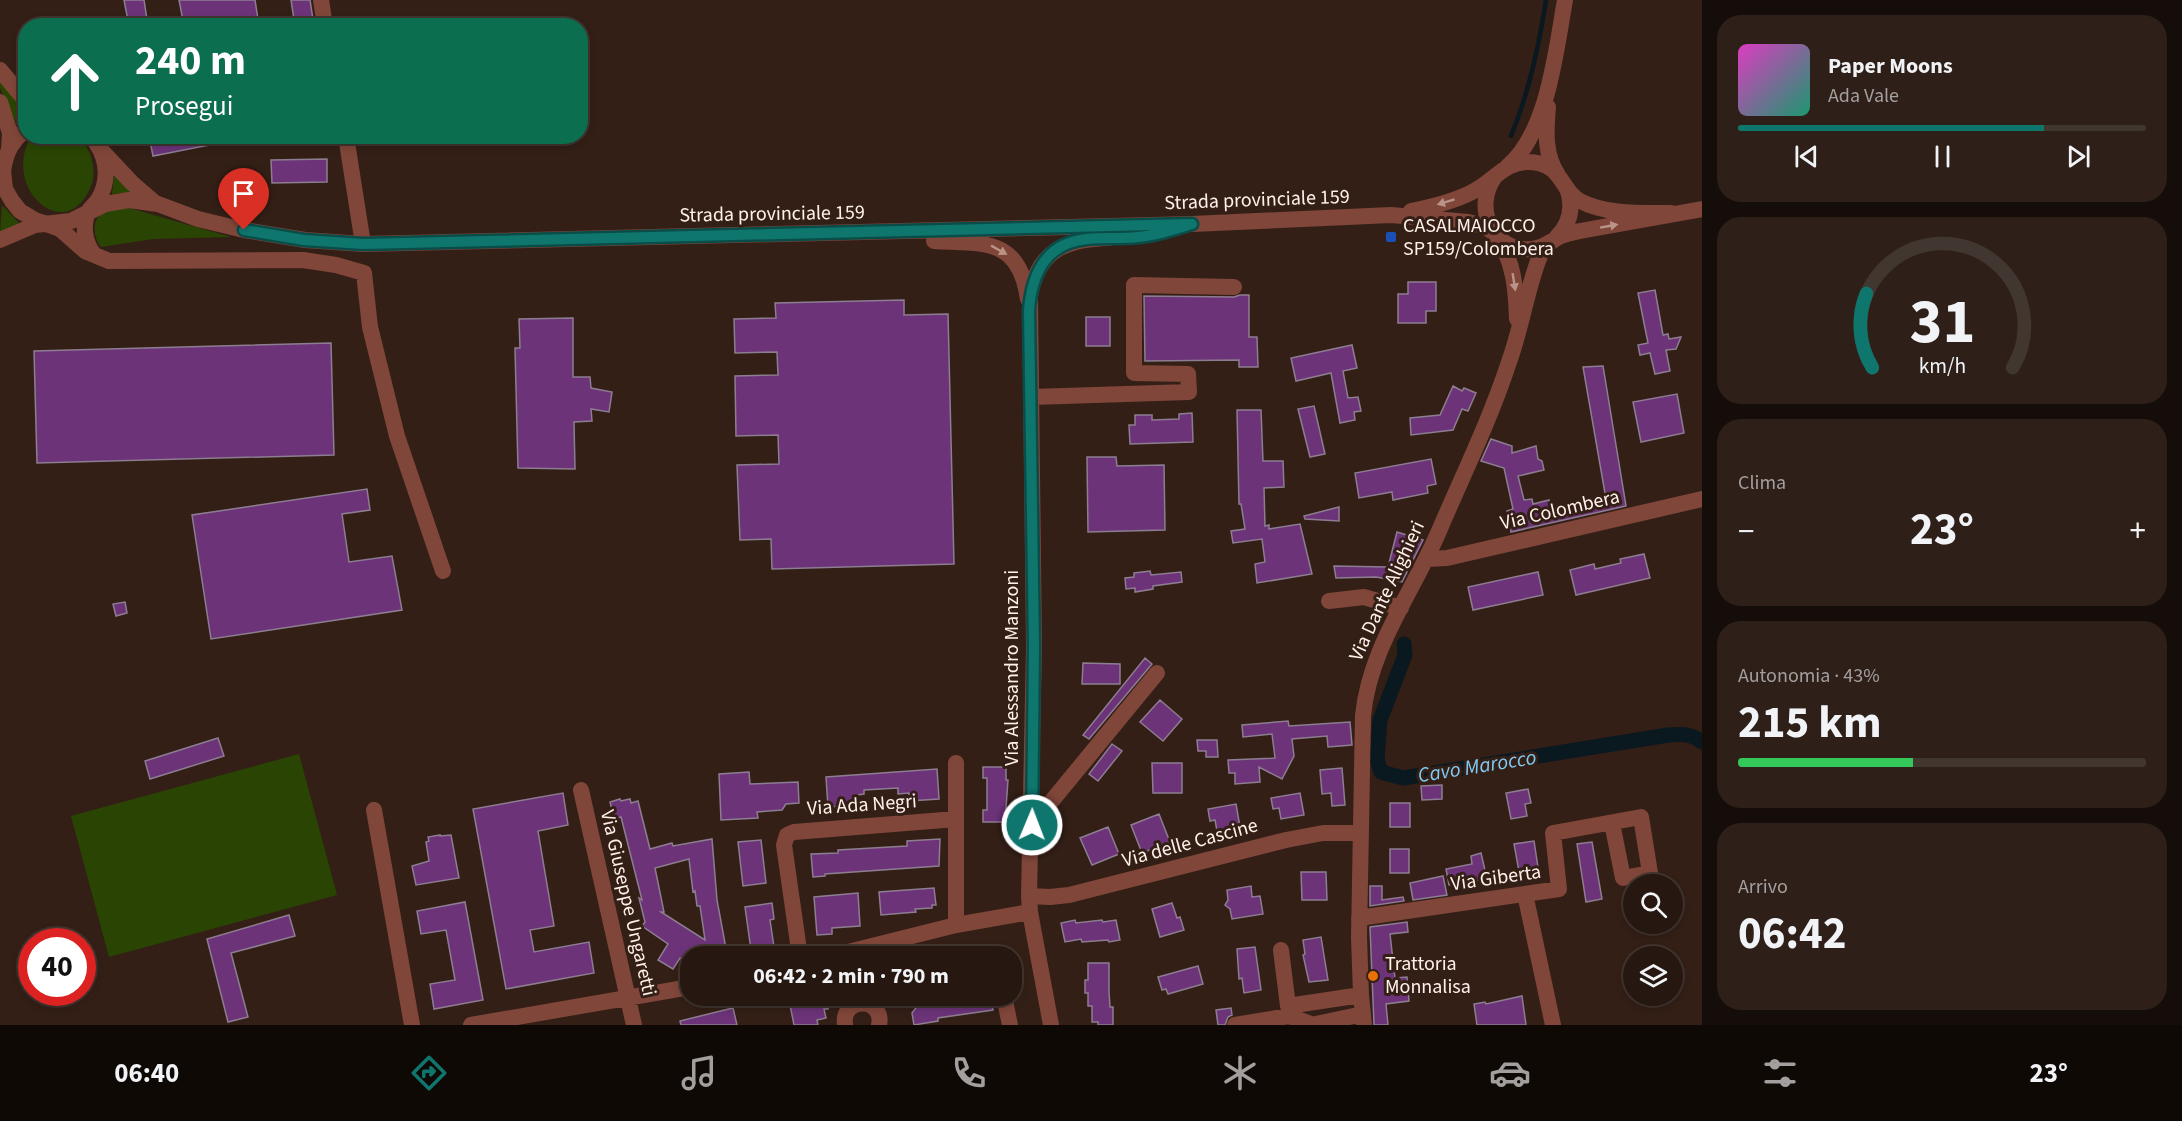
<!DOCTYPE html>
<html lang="it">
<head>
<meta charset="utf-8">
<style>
  :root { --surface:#261710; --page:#2e2019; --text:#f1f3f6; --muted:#a49f9f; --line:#423630; --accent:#0f766e }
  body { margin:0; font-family:"Source Sans 3",sans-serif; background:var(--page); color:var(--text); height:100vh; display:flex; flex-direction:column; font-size:22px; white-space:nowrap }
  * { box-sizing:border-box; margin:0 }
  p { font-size:20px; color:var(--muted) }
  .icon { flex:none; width:33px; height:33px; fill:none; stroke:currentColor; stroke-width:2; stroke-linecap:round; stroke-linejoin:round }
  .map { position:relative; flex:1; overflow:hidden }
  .panel { display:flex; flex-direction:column; gap:15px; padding:15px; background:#150d09; width:480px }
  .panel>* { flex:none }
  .top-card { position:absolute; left:18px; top:18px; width:570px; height:126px; border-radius:24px; box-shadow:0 3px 9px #0003,0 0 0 2px var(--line); background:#0b6e4f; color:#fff; overflow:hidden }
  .fabs { position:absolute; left:1623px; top:874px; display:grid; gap:12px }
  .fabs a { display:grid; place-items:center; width:60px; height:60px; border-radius:50%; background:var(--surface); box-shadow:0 3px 9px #0003,0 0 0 2px var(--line); font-size:30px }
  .speed { position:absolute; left:18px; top:928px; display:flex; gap:12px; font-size:30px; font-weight:700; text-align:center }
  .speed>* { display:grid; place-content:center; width:78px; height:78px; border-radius:50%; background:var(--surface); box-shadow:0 3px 9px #0003,0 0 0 2px var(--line); line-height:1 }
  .speed .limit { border:9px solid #d22; background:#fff; color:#111 }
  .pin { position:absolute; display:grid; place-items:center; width:51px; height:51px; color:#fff; margin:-62px -26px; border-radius:50% 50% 50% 0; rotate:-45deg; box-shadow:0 0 6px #0007 }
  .pin .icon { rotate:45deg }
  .me { position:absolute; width:66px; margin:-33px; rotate:1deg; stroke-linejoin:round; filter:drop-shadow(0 0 4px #0008) }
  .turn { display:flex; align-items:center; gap:21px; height:126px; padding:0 18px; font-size:27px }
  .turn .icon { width:78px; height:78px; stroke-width:2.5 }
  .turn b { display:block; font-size:42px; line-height:51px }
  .big { font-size:45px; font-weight:700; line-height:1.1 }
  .panel .tile { flex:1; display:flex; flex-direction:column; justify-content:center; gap:9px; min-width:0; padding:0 21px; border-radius:24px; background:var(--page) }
  .panel .dial { align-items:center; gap:0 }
  .dial svg { height:156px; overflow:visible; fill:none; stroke:var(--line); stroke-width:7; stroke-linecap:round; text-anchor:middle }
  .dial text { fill:var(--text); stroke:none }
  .song { display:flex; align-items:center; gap:18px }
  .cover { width:72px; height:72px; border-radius:9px; background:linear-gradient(135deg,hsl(310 70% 55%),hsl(160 70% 35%)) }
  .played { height:6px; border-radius:3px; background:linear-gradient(90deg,var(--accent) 75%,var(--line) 75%) }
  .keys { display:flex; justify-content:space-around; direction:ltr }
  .heat { display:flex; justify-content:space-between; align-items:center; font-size:33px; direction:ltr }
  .charge { height:9px; border-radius:4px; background:linear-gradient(90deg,#34c759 43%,var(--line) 0) }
  .trip { position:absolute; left:680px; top:946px; width:342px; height:60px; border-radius:24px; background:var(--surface); box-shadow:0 3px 9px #0003,0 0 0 2px var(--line); font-weight:700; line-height:60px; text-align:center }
  .menu { display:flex; height:96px; justify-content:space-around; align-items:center; background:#0f0906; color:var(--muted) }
  .menu .icon { width:42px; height:42px }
  .menu .current { color:var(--accent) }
  .menu b { font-size:27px; color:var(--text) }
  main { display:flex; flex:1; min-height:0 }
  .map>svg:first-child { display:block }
  .green { fill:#2a4503 }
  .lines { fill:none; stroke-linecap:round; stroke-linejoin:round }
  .stream { stroke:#0a1820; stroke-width:4.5 }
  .canal { stroke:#0a1820; stroke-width:15 }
  .building { fill:#6c3379; stroke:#8d7d91; stroke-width:1.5; fill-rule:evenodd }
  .minor { stroke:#81463a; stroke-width:16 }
  .oneway { fill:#ba9389 }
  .route-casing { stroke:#0a4d48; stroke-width:15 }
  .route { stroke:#0f766e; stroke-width:10 }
  .transit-dot { fill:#1a4fb4; stroke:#331f16; stroke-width:2 }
  .food-dot { fill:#e8710a; stroke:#331f16; stroke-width:2 }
  .labels { text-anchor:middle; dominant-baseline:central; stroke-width:6; stroke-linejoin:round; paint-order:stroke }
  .street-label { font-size:20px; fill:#fff1ea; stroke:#331f16 }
  .poi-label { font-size:20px; fill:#fff1ea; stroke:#331f16; text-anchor:start }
  .water-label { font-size:21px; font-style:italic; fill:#81cbf4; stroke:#331f16 }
</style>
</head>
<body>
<main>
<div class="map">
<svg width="1702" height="1025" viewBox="0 0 1702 1025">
  <rect width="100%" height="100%" fill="#331f16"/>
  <path class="green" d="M0,80l25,29v10l-8,6 -17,-37z
    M31,137c12,-2 30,-3 42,-1 17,5 24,32 19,47 -23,66 -92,6 -61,-46z
    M114,175l22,17 -24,2z
    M2,205l17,18 -19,10z
    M129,208l102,29 -78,2 -52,8c-8,-10 -10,-28 3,-35 7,-4 17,-3 25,-4z
    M299,754l38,141 -228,62 -38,-141z"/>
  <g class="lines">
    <path class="stream" d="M1511,136c18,-43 28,-90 35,-136"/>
    <path class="canal" d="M1404,644l1,11 -25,65 -3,39 4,13 22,6 265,-43c13,-1 23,-2 34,7"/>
  </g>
  <path class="building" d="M124,0h20l4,26h-19z
    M179,0h76l4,26h-75z
    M291,0h19l4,26h-19z
    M149,136h75l1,6 -72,14z
    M327,159v23l-55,1 -1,-23z
    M1408,282h28v29h-10v12h-28v-29h10z
    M1655,290l8,45 5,-1 1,5 12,-2 -5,12 -10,1 4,21 -15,3 -5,-21 -10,2 -2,-10 10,-2 -10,-50z
    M1240,295h9v42h8l1,30h-19v-7l-94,1 -1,-65 90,1z
    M904,300v15l44,-1 6,250 -182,5 -1,-30 -31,1 -3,-75 42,-1 -1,-29 -42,1 -1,-60 43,-1 -1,-23 -42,1 -1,-34 42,-1 -1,-15z
    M1086,317h24v29h-24z
    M573,318v59h17l1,11 21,4 -3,20 -18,-3 1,12 -18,1 1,47 -57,-1 -3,-120h5l-1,-29z
    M331,343l3,112 -297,8 -3,-112z
    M1352,345l5,23 -14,3 5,27 10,-1 3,14 -7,1 1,8 -15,3 -9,-50 -35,8 -5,-23z
    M1603,366l23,140 -115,26 -4,-21 6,-2 -9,-41 -23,-7 10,-22 21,7v7l24,-7 2,13 4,2 2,9 -26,6 6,24 8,-1 1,5 16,-4 3,10 54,-11 -23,-132z
    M1453,386l9,5 2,-3 12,5 -8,18 -6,-2 -9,21 -42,5 -1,-17 30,-3z
    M1677,394l7,39 -43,9 -8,-40z
    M1314,406l11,48 -15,3 -12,-48z
    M1237,410h24l2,51h20l1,26 -20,1 1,38 4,-1v4l31,-5 12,50 -55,9 -2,-19 10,-2 -3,-23 -29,4 -2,-12 14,-2 -4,-25h-2z
    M1192,413l1,29 -63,2 -1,-19h6v-10h17v5l27,-1v-5z
    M1087,457h29l1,9 47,-1 1,65 -77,2z
    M1431,459l5,25 -9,2 1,7 -35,7 -1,-8 -33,6 -4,-25z
    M367,489l3,21 -28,4 7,48 43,-6 10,54 -191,29 -19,-124z
    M1339,507v14l-34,-2 -1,-3z
    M1397,532l26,8 -21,42 -26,-5 -40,1 -2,-12 54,1z
    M1644,554l6,24 -74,17 -6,-25 24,-6 1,5 26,-6 -1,-4z
    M1150,571l1,4 30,-3 1,10 -29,4v3l-18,3v-4l-9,1 -1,-11 9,-1v-4z
    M1538,572l5,23 -70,15 -5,-23z
    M125,602l2,11 -11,3 -3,-12z
    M1145,658l7,6 -63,75 -6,-4z
    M1083,663l37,1v20h-38z
    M1160,700l22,19 -19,22 -23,-19z
    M1288,721l1,5 61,-4 2,23 -24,2 -1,-11 -35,3 2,17 -12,23 -23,-12 1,15 -25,2v-11h-6l-1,-13 47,-2 -3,-24 -29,3 -1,-12z
    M218,738l6,18 -74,23 -5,-18z
    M1197,740h20l1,17h-12v-6h-8z
    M1112,744l10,7 -24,30 -9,-7z
    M1152,763h30v30h-29z
    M983,767h23v13h2l-3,42h-22v-12h4v-32h-4z
    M1342,768l3,37 -13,1 -1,-13 -9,1 -2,-24z
    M937,769l2,30 -30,2v-8l-11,1v-6l-34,2v4l-7,1 1,10 -30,2 -2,-30z
    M749,772l1,12 48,-2 1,21 -13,1 -4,6 -25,2 1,6 -37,2 -2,-46z
    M1442,785v14l-20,1 -1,-14z
    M1528,789l3,14 -6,1 2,12 -16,3 -5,-26z
    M563,793l5,32 -30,6 16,95 -24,4 4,22 55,-10 5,31 -88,16 -33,-180z
    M1300,793l4,22 -23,4 -2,-11 -6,1 -2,-11z
    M620,799l1,2 9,-2 1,4 7,-2 12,48 22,-6 1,3 39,-7 5,61 8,43 -8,14h-27v7l-10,-6 -7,11 -15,-9 10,-16 -26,-18 3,-4 -6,-24 3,2 -21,-83 -7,2 -4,-17zM689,859l4,33 2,-1 2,15h3l5,34 -44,-28h3l-9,-44z
    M1390,803h20v24h-20z
    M1236,804l4,23 -23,4 -2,-11 -5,1 -2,-12z
    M1159,814l11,28 -28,11 -11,-28z
    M1108,827l11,27 -27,11 -12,-27z
    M440,835v1l11,-1 8,43 -43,7 -4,-19 17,-5 -3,-19 3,-1 -1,-4z
    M940,839l-1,27 -114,8v2l-12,1 -2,-23 27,-1v-3l69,-4v-5z
    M761,840l5,43 -23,3 -5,-44z
    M1534,841l5,33 -19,3 -6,-33z
    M1592,842l10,57 -16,3 -9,-58z
    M1390,849h19v24h-19z
    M1481,853l6,26 -38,6 -3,-16 26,-5 -1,-8z
    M1301,872h25l1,28h-25z
    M1443,876l4,19 -34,5 -3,-17z
    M1251,886l1,11 8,-1 3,18 -31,5 -2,-10 -5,-4 3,-5 -1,-10z
    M1370,886h12v14l21,-3 1,4 -34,5z
    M934,888l2,17h-4v3l-17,1 1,3 -35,3 -2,-23z
    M858,893l2,33 -28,2v6l-15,1 -3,-38z
    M465,902l18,98 -49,9 -4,-25 25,-4 -9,-50 -25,4 -4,-23z
    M772,903l2,16 -4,1 4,27 -23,3 -6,-43z
    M1172,903l5,15 3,-1 4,13 -24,7 -8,-28z
    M289,915l6,21 -64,17 17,64 -20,5 -21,-83z
    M1075,920l1,3 26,-3 1,2 13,-2 4,20 -11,2 -1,-2 -26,2 -1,-3 -16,3 -4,-19z
    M1407,922l1,10 -18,2 5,44 12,-1 2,24 -23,3 2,21h-14l-4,-98z
    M1321,937l7,43 -19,2 -6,-27 2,-1 -2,-14z
    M1255,947l6,43 -17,3 -2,-15 -3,1 -2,-30z
    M1088,963h21v29l1,15h3v18h-15v-3h-6v-16h-4v-13h-3v-13h3z
    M1198,966l5,18 -35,10 -2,-5 -4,1 -4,-13z
    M806,996h19l3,13h-4l2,9 -9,2 1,5h-24l-5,-25z
    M925,996l30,3v-3h36l2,14 -55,8v3l-24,4 -2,-12z
    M1522,996l4,29h-49l-3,-21 11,-2 1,2z
    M733,1008l4,17h-56l-1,-4z
    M1231,1008l1,7 -4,2 -3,8h-7l-2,-15z"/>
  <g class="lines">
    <path class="minor" d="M321,0l4,26
      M0,70l26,31
      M0,102l10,31 -1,16
      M1548,107c-2,22 -4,48 10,68
      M346,136l17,108
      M102,151l30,32 22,19
      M1507,167c41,-34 49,-117 58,-167
      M3,170l2,19 7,12 8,10 15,9 25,9 25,22 24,10 194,-1 33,5 28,8 6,54 27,109 46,135
      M1494,178c-21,30 -1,75 38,71 10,-1 17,-6 25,-11 7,-4 15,-5 23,-7l122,-22
      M2,180c2,-21 6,-37 24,-50
      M1411,211c20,-4 42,-9 61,-19 20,-9 32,-30 55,-30 37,0 32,28 53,39 27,14 61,12 91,12
      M1497,237c17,24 19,53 20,82
      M1556,238c14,-14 18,-31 11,-50
      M0,240l35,-15 36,-4 34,-17 24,-4 29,4 40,15 46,11 61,10 58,4 829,-20 199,-9 77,7 18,5 8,6
      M934,241c50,3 85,-4 94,58
      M95,255c-9,-9 -13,-27 -8,-40 1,-6 7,-9 11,-15 11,-18 10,-40 -2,-57
      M1032,397l157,-5 -1,-18 -54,-1v-88l100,2
      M1427,559l20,-1 255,-59
      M1329,601l35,-4 37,11
      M956,763v162
      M581,790l53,235
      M374,810l38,215
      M1032,825l125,-152
      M1525,894l28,131
      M1029,896l21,1 19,-2 217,-55 37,-7h38
      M1359,918l200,-29 -6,-56 88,-16 9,56 -27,5 -11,-55
      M1281,950l7,56 73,-11
      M800,957l-16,-112 3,-10 7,-3 162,-13
      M828,957l128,-32 74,-13
      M1004,996l6,29
      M471,1025l219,-38
      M845,1025c-4,-30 40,-27 34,0
      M1051,1025l-21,-113 -1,-16 5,-249 -4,-351c8,-46 36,-57 79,-58
      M1235,1025l54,-9 22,8
      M1311,1025l52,-11
      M1364,1025l-3,-30 -2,-58 4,-221c6,-67 50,-124 76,-185 24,-56 51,-111 70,-169 12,-33 17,-68 29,-101l4,-10 8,-9"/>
  </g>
  <defs><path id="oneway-solid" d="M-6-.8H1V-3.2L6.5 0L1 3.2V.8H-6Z" transform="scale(1.5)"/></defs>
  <g class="oneway">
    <use href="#oneway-solid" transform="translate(1446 202) rotate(163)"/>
    <use href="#oneway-solid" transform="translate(1609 226) rotate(-10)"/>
    <use href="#oneway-solid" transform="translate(999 250) rotate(29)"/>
    <use href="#oneway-solid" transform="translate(1514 282) rotate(81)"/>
  </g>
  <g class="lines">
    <defs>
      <path id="route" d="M244,230l60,10 59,4 829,-20c-17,5 -35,12 -54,13 -17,2 -34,0 -51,2 -41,4 -55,34 -58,71l5,337 -2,178"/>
    </defs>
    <use href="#route" class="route-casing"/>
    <use href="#route" class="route"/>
  </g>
  <rect class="transit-dot" x="1385" y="231" width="12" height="12" rx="3"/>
  <circle class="food-dot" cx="1373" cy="976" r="6"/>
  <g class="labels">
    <g class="street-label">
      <text transform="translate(1257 200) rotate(-2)">Strada provinciale 159</text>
      <text transform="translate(772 214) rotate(-1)">Strada provinciale 159</text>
      <text transform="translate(1560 510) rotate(-13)">Via Colombera</text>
      <text transform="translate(1387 591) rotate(-65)">Via Dante Alighieri</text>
      <text transform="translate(1012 668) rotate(-90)">Via Alessandro Manzoni</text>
      <text transform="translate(862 805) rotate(-4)">Via Ada Negri</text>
      <text transform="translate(1190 843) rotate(-15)">Via delle Cascine</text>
      <text transform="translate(1496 878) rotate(-8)">Via Giberta</text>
      <text transform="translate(628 903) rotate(77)">Via Giuseppe Ungaretti</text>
    </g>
    <g class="poi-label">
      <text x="1403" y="226">CASALMAIOCCO<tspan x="1403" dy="23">SP159/Colombera</tspan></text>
      <text x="1385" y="964">Trattoria<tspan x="1385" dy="23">Monnalisa</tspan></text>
    </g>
    <g class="water-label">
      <text transform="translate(1477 766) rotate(-9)">Cavo Marocco</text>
    </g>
  </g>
</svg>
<div class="fabs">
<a><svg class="icon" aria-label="search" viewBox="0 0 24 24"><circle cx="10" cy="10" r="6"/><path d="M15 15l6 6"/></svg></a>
<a><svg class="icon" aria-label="layers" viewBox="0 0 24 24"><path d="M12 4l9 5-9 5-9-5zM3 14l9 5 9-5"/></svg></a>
</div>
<div class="speed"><div class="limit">40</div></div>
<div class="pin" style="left:244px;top:230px;background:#d93025"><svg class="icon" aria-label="arrive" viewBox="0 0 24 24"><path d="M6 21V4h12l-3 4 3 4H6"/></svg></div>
<svg class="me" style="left:1032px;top:825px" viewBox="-20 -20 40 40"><circle r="17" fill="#0f766e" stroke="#fff" stroke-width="3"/><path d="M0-11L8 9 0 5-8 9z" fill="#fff"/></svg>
<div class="trip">06:42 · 2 min · 790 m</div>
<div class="top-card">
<div class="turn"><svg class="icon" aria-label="ahead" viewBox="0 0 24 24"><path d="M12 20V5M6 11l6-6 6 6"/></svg><div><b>240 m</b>Prosegui</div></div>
</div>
</div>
<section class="panel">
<div class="tile">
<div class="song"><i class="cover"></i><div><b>Paper Moons</b><p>Ada Vale</p></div></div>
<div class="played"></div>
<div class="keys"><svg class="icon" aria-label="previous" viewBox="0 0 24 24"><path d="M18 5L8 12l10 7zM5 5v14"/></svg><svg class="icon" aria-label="pause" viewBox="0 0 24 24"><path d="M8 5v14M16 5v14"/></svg><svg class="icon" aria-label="next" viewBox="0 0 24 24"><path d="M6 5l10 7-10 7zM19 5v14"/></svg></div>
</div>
<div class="tile dial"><svg viewBox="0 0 100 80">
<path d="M14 69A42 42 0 1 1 86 69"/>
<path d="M14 69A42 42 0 0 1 11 31" stroke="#0f766e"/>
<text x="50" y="56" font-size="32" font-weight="700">31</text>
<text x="50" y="72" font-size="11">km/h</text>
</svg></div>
<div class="tile"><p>Clima</p>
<div class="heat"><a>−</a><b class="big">23°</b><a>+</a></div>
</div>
<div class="tile"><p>Autonomia · 43%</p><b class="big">215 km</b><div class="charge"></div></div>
<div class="tile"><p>Arrivo</p><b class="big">06:42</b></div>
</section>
</main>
<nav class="menu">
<b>06:40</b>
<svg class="icon current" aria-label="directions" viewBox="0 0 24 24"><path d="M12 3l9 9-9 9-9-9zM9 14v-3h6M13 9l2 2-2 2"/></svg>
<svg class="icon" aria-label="music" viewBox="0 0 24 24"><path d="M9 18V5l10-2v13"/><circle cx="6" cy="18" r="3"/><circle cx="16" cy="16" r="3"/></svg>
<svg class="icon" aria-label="phone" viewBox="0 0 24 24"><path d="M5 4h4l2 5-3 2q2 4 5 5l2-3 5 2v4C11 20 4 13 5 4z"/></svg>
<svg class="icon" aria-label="climate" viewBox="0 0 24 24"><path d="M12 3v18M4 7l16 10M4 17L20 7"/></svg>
<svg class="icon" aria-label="car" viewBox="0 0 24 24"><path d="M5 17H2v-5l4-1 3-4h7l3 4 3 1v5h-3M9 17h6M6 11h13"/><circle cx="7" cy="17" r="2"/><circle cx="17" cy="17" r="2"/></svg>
<svg class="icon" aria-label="filters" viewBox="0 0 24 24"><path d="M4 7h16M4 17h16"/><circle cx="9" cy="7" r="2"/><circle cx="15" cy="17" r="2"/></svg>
<b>23°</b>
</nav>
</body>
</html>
